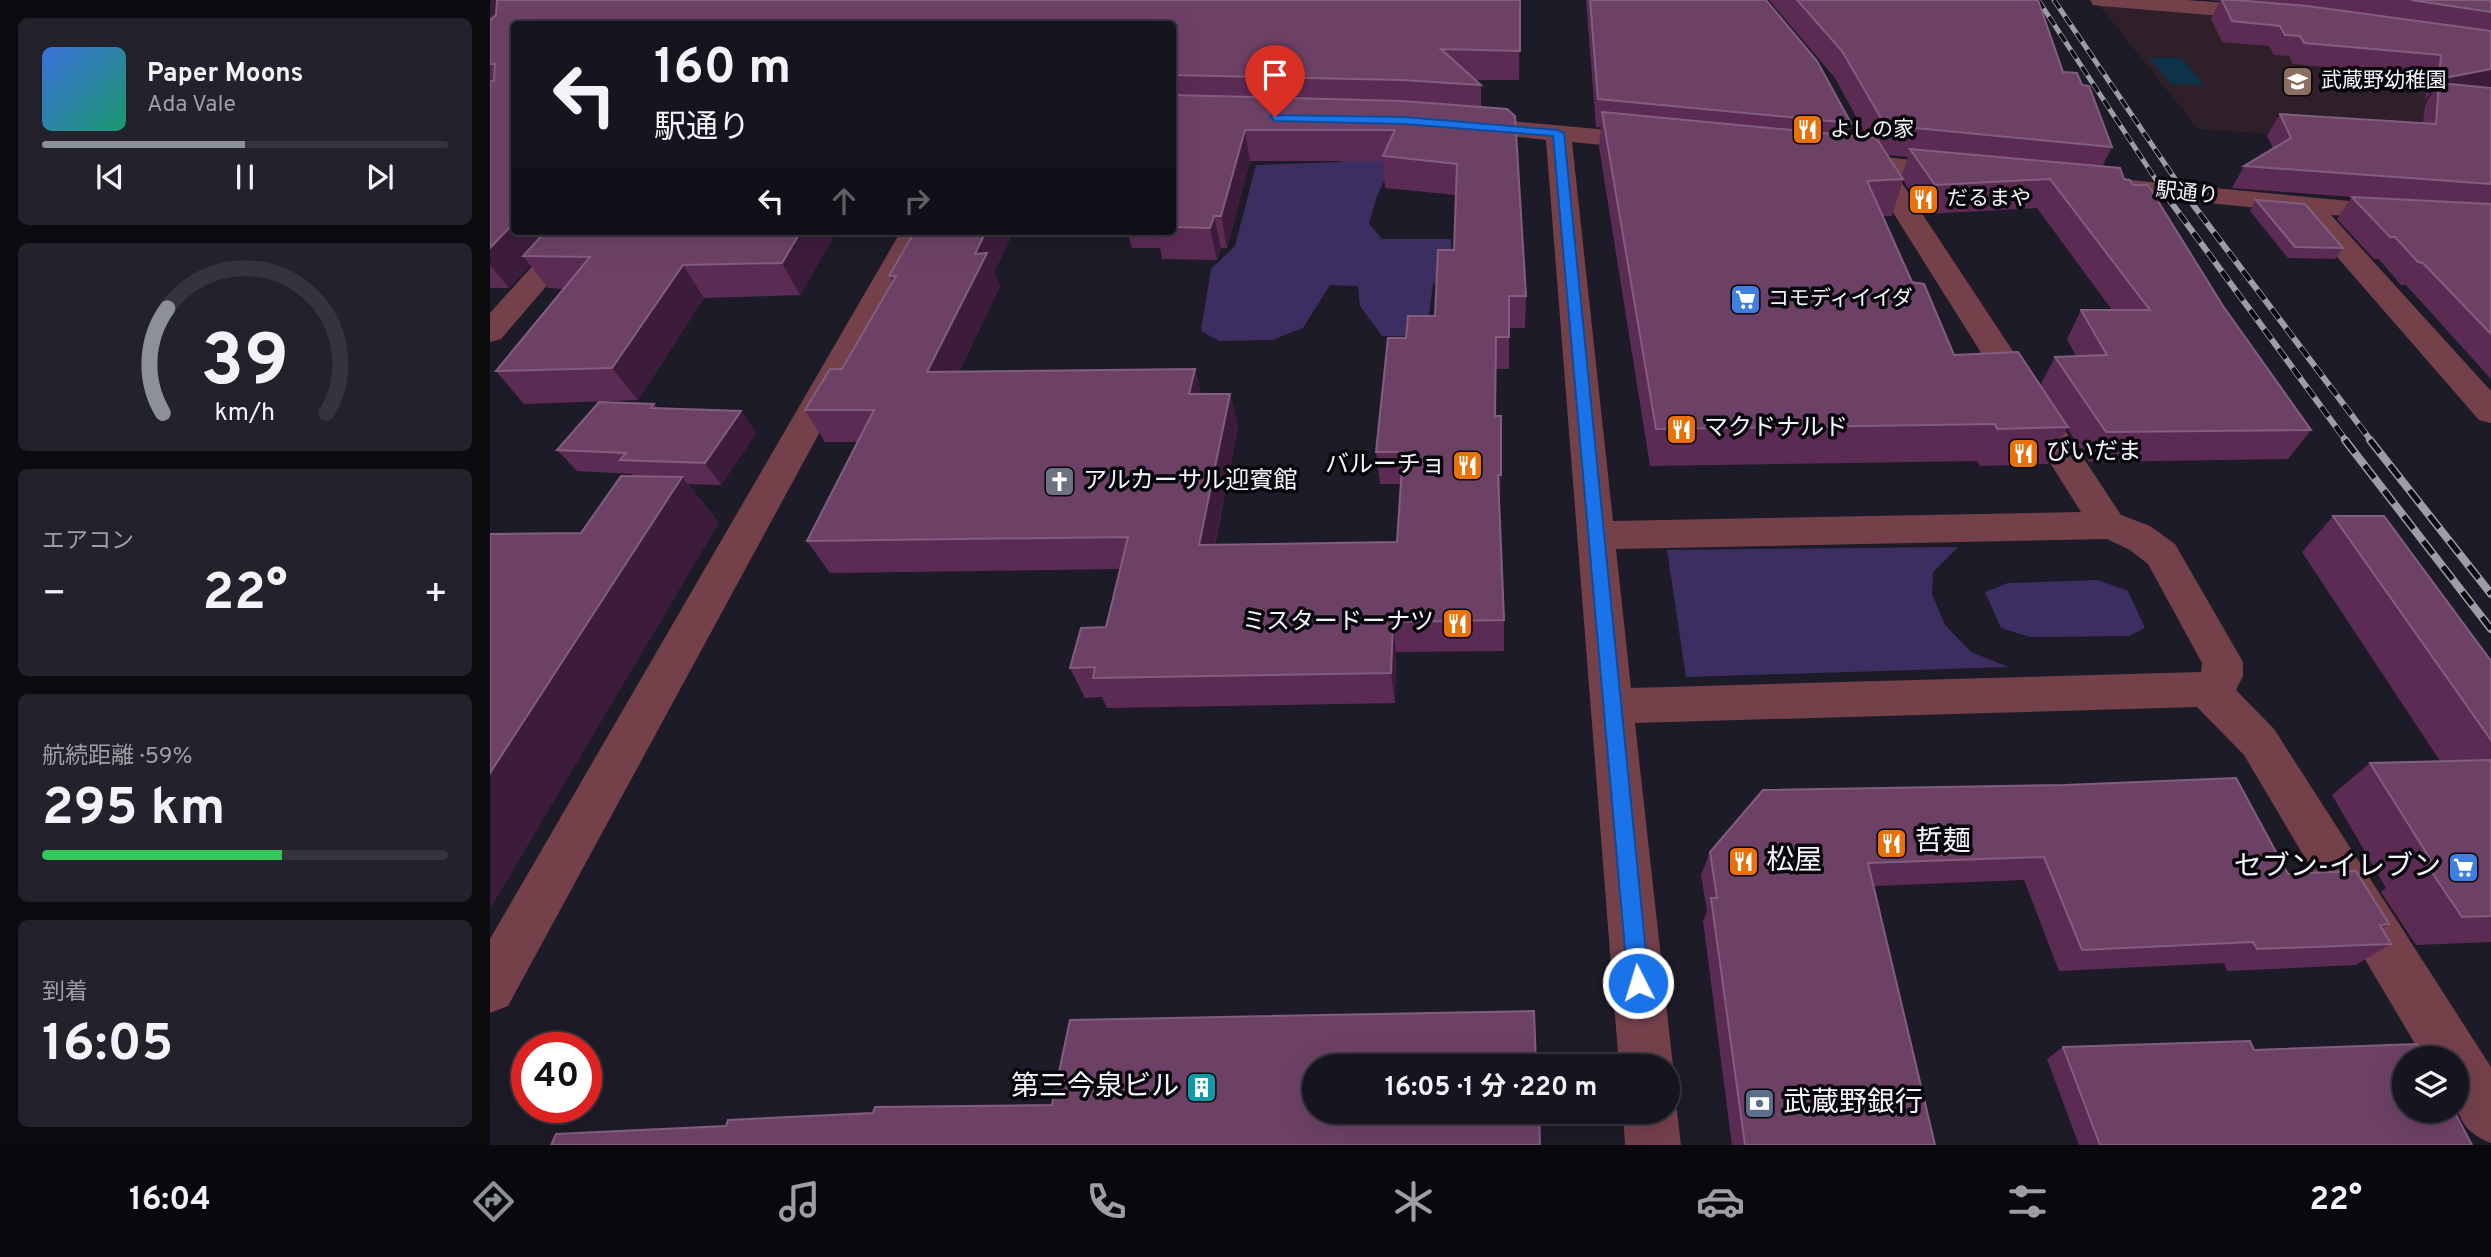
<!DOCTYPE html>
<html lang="ja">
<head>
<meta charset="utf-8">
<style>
  :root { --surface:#16141e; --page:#23212b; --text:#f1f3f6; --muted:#9e9ea4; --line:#35333c; --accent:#8c9099 }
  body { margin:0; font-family:Overpass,"Noto Sans JP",sans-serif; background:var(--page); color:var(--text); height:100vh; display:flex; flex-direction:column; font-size:26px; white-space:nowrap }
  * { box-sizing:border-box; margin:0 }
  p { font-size:23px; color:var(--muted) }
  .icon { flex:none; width:38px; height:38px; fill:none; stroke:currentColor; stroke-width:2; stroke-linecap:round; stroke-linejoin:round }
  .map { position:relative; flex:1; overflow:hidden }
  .drawer { display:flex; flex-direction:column; gap:18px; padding:18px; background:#0c0b10; width:490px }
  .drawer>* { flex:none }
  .banner { position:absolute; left:21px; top:21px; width:665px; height:214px; border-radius:7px; box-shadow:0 7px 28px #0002,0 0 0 2px var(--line); background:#16141e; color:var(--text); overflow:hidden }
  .fabs { position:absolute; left:1902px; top:1046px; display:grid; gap:14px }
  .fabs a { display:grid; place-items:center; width:77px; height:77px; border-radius:50%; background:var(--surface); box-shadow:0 7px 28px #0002,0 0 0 2px var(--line); font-size:35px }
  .speed { position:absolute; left:21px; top:1032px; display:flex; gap:14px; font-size:35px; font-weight:700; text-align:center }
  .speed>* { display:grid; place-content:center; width:91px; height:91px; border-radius:50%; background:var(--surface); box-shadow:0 7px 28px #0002,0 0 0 2px var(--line); line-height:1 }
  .speed .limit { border:10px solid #d22; background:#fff; color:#111 }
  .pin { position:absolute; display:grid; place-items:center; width:60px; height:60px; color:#fff; margin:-72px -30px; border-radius:50% 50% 50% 0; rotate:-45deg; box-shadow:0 0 7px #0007 }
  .pin .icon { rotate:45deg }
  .me { position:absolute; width:77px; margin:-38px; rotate:355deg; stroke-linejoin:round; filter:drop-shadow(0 0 5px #0008) }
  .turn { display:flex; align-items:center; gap:24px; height:147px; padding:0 28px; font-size:32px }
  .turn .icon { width:91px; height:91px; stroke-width:2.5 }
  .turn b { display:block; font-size:49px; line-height:60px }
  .lanes { display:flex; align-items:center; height:66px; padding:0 28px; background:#0003; justify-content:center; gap:35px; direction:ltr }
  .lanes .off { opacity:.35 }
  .big { font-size:52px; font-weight:700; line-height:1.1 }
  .drawer .card { flex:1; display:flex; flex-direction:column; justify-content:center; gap:10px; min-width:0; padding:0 24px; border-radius:10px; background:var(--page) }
  .drawer .dial { align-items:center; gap:0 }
  .dial svg { height:182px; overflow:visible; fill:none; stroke:var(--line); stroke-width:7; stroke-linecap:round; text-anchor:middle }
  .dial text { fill:var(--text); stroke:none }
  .song { display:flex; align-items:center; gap:21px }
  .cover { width:84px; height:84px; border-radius:10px; background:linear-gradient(135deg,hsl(220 70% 55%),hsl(160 70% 35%)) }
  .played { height:7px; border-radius:4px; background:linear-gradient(90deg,var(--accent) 50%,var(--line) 50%) }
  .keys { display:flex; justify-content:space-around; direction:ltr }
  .heat { display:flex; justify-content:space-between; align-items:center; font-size:38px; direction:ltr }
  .charge { height:10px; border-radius:5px; background:linear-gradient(90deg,#34c759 59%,var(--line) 0) }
  .trip { position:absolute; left:812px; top:1054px; width:378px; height:70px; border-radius:35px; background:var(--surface); box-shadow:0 7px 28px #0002,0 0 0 2px var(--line); font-weight:700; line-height:70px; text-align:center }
  .menu { display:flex; height:112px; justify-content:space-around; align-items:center; background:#09080c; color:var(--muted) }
  .menu .icon { width:49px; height:49px }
  .menu .active { color:var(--accent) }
  .menu b { font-size:32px; color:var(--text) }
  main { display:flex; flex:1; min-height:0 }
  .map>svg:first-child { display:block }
  .education { fill:#2f1f28 }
  .green { fill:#3c2e61 }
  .water { fill:#0d334a }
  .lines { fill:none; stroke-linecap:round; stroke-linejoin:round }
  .minor { fill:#74414b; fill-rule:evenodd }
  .rail-far2-casing { stroke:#9e9ca7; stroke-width:5 }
  .rail-far1-casing { stroke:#9e9ca7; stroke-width:6 }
  .rail-casing { stroke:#9e9ca7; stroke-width:8 }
  .rail-far2 { stroke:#08070c; stroke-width:3.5; stroke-dasharray:10; stroke-linecap:butt }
  .rail-far1 { stroke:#08070c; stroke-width:4.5; stroke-dasharray:12; stroke-linecap:butt }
  .rail { stroke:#08070c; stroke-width:5; stroke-dasharray:16; stroke-linecap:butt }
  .wall { fill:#5c2b54; fill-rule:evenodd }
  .shaded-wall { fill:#3d1c3b }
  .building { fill:#6d4166; stroke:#825d7e; stroke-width:2 }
  .route { fill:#1a73e8; stroke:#114b97; stroke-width:2 }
  .labels { text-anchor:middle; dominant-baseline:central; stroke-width:7; stroke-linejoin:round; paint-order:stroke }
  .far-poi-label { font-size:21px; fill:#f5f4fd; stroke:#08070c; text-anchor:start }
  .far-street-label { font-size:21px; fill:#f5f4fd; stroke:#08070c }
  .poi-label { font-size:24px; fill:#f5f4fd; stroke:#08070c; text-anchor:start }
  .near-poi-label { font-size:28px; fill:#f5f4fd; stroke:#08070c; text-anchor:start }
</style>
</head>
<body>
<main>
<section class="drawer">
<div class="card">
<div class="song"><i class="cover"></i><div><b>Paper Moons</b><p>Ada Vale</p></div></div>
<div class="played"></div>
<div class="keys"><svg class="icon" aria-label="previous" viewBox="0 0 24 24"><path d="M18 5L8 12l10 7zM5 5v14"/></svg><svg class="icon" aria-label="pause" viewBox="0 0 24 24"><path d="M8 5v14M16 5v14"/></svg><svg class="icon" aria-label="next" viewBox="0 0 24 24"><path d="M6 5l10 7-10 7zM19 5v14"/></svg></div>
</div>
<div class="card dial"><svg viewBox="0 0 100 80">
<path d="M14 69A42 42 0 1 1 86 69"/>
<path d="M14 69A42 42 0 0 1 16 23" stroke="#8c9099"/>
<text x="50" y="56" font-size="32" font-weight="700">39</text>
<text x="50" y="72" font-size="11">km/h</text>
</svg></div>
<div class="card"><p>エアコン</p>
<div class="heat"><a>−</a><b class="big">22°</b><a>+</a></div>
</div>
<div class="card"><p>航続距離 · 59%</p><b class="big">295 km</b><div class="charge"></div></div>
<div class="card"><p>到着</p><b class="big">16:05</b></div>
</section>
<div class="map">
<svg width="2001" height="1145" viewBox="0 0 2001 1145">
  <rect width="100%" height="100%" fill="#1e1b28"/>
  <path class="education" d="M1608,4l307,28 86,135 -160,-29 -133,-9z"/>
  <path class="green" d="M861,154l45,1 -19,41 -8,28 13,15h69l1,35 -19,10 -7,53 -44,-1 -22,-30 -2,-20 -28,-1 -27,43 -31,12 -53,1 -18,-10 10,-62 24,-23 21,-81 83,-3z
    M1468,547l-25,25 -1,22 13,31 26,27 37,15 -322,10 -19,-127z
    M1608,580l30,11 17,37 -16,8 -99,1 -29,-9 -16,-36 23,-9z"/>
  <path class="water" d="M1659,58h32l23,27 -33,-1z"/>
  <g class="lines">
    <path class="minor" d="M1600,0h96l84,6 8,2 3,5 -3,5 -8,2 -169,-14 -8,-1z
      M975,117l187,17 9,3 4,5 -4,5 -9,3 -80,-8 41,379 468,-9 -214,-341 -35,-5 -4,-6 4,-6 9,-2 123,14 4,6 -4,6 -9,2 -59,-6 225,341 29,11 25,18 68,118v14l-7,14 38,39 217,338v76c-43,-17 -34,-45 -34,-84h-33l-180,-304 -47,-48 -562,16 38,343 -5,11v-11h-49l-73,-926 -90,-10 -4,-5 4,-5zM1617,539l23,11 18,14 54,99 -1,9 -570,16 -15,-139z
      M1609,177l272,26 120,6v16l-160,-10 160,176v32l-12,-3 -181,-208 -209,-21 -4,-6 4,-6z
      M74,231h30l-93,108 -11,3v-29z
      M411,231h28l-421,775 -18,7v-74z
      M1178,1091l9,20 4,34h-56l-2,-34h45z"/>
    <defs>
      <path id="rail-far2" d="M1548,0l128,195
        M1564,0l132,195"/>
      <path id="rail-far1" d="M1675,194l182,248
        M1695,194l187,248"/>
      <path id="rail" d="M1855,440l146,189
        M1880,440l121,154"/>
    </defs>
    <use href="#rail-far2" class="rail-far2-casing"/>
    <use href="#rail-far1" class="rail-far1-casing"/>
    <use href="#rail" class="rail-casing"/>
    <use href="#rail-far2" class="rail-far2"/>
    <use href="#rail-far1" class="rail-far1"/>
    <use href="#rail" class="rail"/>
  </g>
  <path class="wall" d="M0,0h1030l-1,80h-44l6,5v22l26,2 8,7 11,180 -1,32h-16v41h-13l-1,47h6l-1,91 4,113v31l-108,1 -1,51 -288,5 -5,-11 -17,1 -15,-30 11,-40 25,-1 14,-58 -290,4 -23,-32 50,-99h-32l-20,-32 25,-41h12l50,-86 -3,-7 26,-45h99l-20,41 6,14 -41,86 236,-3 6,25h29l8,32 -23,119 182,-3 4,-58h-21l-4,-32 12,-114h18l2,-22h27l3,-66h16l2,-55 -71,-7 -2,-27h-133l-23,87h-6l-4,12 -55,-1 -2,-11h-28l-5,-17h45v-207h-658v207h323l-37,64 -96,3 -66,102 -114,4 -28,-33 67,-82 -15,-1 -18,-23 -21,23h-19z
    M1096,0h180l85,123 -3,12 19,2 -32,-59 -66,-78h269l25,72 19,13 30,62 -10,20 31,18 90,121 88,124 -23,29 -199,3 -22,-34 -19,36 -68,2 -3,-5 -327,5 -51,-319 2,-20h-5zM1397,155l21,2 -7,20zM1413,180l22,34 112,-6 75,102h-31l-14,29 9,17 -21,1 -15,29 -86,-31 -42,-73 -30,-66h10z
    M1720,0h281v87l-5,1h5v291l-85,-94h-5l-22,-26h-5l-37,-40 15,-22 -120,-9 12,-22 29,-18 -6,-12 13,-22 143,9 2,-18 3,-5h-3l2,-24 -134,-12 -4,-8 -15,-1 -5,-9 -47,-4 -11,-23 9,-18z
    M1766,200l87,48 -8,11 -47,-1 -38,-47z
    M164,404l4,5 83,2 15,22 -35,52 -33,-1 31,39 -138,10 53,-57 -2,-2 -55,-3 -20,-21z
    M1843,516l158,145v281l-75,3 -35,-53 5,-4 -54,-93 38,-32 70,-2 -138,-209z
    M1273,790l525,84 101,50 -7,5 9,15 -35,21 -129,6 -3,-8 -165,8 -35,-91 -151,6 62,259h-203l-29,-224 4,-10 -6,-36 9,-23z
    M1573,1047l191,3 218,95h-393l-32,-86z"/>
  <path class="shaded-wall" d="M0,0h45l-45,36z
    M2001,69v18l-53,11 1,-15 -11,17h-3l14,-21z
    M755,130l5,31 -23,87 -6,-32z
    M724,216l7,32 -4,12 -7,-32z
    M24,223v8h46l-37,25 7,9 -21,23 -19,-23v-17z
    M311,231h36l-37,64 -18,-32z
    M496,231h28l-20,41 6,14 -57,119 -16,-33 48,-118z
    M193,265l21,33 -66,102 -26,-32z
    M705,369l8,33 -14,-8z
    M740,394l8,32 -30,151 -9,-32z
    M251,411l15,22 -35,52 -16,-22z
    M192,477l37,46 -229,386v-136z
    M903,622l3,30 -1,51 -4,-30z"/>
  <path class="building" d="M7,0h1023v51l-79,-2 40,36 -79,-5 -230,-5v-51h-658v199l-24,25v-167h4l1,-17h-5v-44l6,-5z
    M1100,0h176l51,61 34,62 -253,-24z
    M1307,0h241l25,72 14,1 5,12 7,1 23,61 -227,-22 -43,-74z
    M1732,0h13l72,6 184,25v38l-52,10 2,-24 -137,-12 -4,-7 -15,-1 -5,-9 -48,-5z
    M1921,0h80v12z
    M1949,83l52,5v96l-247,-18 47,-28 -11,-24 156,10z
    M682,95l230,6 105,8 8,7 11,180h-17v41h-13l-1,79h6v59h-3l6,145 -111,2 -2,51 -298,5 2,-11 -25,1 11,-40 25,-1 22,-90 -321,4 67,-131h-69l25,-41h12l54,-93h-7l26,-45h71l-11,23 12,-1 -60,119 268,-3 -6,25h41l-31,151 198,-3 6,-90h-27l12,-114h18l2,-22h27l3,-66h16l3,-86 -74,-8 12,-26h-150l-24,86h-7l-4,12 -38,-1z
    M1112,112l274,26 27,41 -36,2 45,101 12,2 30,71 64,-3 50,75 -71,2 -2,-5 -339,5z
    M1420,149l210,19 4,11 6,1 3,5h15l75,121 88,124 -205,2 -51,-75 52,-2 -26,-45h69l-100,-131 -115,6z
    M1862,197l139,7v130l-68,-71 -5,-1 -23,-25h-5z
    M1766,200l49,4 38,44 -48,-1z
    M56,231h255l-19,32 -99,2 -71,103 -116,3 94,-114 -67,-1z
    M109,402l55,2 -3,4 90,3 -36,52 -85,-3 6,-7 -69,-3z
    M131,476l61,1 -192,296v-239l91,-1z
    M1843,516h51l107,145v79z
    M2001,760v156l-29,1 -37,-55h7l-62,-99z
    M1746,778l52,96 68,-3 33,53 -9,1 11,19 -134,5 -4,-7 -171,8 -38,-93 -176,6 67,282h-190l-34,-247h6l-7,-46 53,-62 302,-5z
    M1044,1011l2,55h-222v45h225l1,34h-989l5,-11 170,-8 2,-6 145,-7 2,-6 177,-2 18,-85z
    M1760,1041l4,9 163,-6 8,15h-21v52h50l18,34h-372l-37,-98z"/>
  <path class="route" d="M782,115l132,2 154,13 6,3 85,850 -3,7 -8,3 -7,-3 -3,-7 -75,-847 -149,-12 -129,-3 -5,-4z"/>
  <defs>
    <symbol id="school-square" viewBox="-11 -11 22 22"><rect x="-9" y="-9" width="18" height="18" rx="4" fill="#8d6e63" stroke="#08070c"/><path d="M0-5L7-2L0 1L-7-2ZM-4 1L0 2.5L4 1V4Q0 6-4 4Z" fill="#fff"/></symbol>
    <symbol id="restaurant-square" viewBox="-11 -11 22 22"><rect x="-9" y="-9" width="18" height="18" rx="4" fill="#e8710a" stroke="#08070c"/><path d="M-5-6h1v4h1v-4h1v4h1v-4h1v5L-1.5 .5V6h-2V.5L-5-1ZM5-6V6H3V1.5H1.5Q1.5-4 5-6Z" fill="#fff"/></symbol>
    <symbol id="supermarket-square" viewBox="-11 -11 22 22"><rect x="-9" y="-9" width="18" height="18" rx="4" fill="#3f7fe0" stroke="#08070c"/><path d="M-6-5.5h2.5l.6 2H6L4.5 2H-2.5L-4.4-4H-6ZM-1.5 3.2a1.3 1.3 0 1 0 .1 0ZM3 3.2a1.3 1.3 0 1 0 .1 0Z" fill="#fff"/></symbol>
    <symbol id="church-square" viewBox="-11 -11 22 22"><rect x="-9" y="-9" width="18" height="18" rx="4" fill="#6b7280" stroke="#08070c"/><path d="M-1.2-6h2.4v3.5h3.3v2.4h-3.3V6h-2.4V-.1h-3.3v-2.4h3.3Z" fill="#fff"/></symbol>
    <symbol id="building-square" viewBox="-11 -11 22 22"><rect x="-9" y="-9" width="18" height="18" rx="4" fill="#0f9aa8" stroke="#08070c"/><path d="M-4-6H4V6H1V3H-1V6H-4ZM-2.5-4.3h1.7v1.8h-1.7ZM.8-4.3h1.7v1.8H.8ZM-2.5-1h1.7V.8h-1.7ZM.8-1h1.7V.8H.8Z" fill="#fff"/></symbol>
    <symbol id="bank-square" viewBox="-11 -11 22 22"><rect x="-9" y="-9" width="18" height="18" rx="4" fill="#5c6f8a" stroke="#08070c"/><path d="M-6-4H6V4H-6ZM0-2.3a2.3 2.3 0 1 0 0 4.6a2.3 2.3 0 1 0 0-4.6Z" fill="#fff"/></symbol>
  </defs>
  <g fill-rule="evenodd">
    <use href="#school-square" x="1790" y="64" width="35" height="35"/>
    <use href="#restaurant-square" x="1300" y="112" width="35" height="35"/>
    <use href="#restaurant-square" x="1416" y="182" width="35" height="35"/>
    <use href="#supermarket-square" x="1238" y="282" width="35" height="35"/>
    <use href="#restaurant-square" x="1174" y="412" width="35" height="35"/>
    <use href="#restaurant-square" x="1516" y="436" width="35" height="35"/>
    <use href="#restaurant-square" x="960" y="448" width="35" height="35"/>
    <use href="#church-square" x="552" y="464" width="35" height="35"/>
    <use href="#restaurant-square" x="950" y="606" width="35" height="35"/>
    <use href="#restaurant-square" x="1384" y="826" width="35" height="35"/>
    <use href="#restaurant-square" x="1236" y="844" width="35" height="35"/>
    <use href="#supermarket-square" x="1956" y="850" width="35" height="35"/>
    <use href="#building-square" x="694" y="1070" width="35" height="35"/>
    <use href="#bank-square" x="1252" y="1086" width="35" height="35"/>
  </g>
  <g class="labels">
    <g class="far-poi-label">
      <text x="1831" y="81">武蔵野幼稚園</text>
      <text x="1340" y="130">よしの家</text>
      <text x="1457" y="199">だるまや</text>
      <text x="1278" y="299">コモディイイダ</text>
    </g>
    <g class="far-street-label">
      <text transform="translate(1697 194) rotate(6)">駅通り</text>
    </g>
    <g class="poi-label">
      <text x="1214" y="429">マクドナルド</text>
      <text x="1556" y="453">びいだま</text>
      <text x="955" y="466" text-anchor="end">バルーチョ</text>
      <text x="593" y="482">アルカーサル迎賓館</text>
      <text x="944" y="623" text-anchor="end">ミスタードーナツ</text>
    </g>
    <g class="near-poi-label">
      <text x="1425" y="843">哲麺</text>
      <text x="1276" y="862">松屋</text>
      <text x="1951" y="868" text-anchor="end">セブン-イレブン</text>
      <text x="689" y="1088" text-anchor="end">第三今泉ビル</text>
      <text x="1293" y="1104">武蔵野銀行</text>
    </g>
  </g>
</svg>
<div class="fabs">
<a><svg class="icon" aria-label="layers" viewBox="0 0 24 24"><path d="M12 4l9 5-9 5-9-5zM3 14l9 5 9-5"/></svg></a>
</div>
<div class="speed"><div class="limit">40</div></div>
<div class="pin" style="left:785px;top:117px;background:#d93025"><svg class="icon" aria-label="arrive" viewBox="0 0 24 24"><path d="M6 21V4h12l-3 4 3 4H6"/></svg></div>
<svg class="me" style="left:1148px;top:983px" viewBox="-20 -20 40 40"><circle r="17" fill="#1a73e8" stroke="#fff" stroke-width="3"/><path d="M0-11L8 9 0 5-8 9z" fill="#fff"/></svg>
<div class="trip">16:05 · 1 分 · 220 m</div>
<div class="banner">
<div class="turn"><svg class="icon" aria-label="left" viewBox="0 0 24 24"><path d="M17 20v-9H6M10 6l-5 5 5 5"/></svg><div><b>160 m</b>駅通り</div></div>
<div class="lanes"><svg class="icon" aria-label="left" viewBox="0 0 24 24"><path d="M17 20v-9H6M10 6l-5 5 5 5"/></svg><svg class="icon off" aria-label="ahead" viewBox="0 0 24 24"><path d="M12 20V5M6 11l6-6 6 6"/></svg><svg class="icon off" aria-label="right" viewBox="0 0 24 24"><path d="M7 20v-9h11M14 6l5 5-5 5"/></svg></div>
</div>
</div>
</main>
<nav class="menu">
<b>16:04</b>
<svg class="icon active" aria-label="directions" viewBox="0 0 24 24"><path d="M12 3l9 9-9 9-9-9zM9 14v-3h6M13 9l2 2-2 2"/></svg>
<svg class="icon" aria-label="music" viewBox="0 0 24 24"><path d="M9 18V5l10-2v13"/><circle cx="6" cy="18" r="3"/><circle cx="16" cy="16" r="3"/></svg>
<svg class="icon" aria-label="phone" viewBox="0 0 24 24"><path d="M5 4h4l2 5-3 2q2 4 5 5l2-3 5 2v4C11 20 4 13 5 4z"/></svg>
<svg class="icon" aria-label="climate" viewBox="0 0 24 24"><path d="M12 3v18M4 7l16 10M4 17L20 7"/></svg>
<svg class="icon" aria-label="car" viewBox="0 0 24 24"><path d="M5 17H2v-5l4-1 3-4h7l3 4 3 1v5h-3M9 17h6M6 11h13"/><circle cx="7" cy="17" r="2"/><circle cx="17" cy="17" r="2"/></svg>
<svg class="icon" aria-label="filters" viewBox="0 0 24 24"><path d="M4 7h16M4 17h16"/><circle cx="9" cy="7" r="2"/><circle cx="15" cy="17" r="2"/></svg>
<b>22°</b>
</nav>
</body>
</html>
